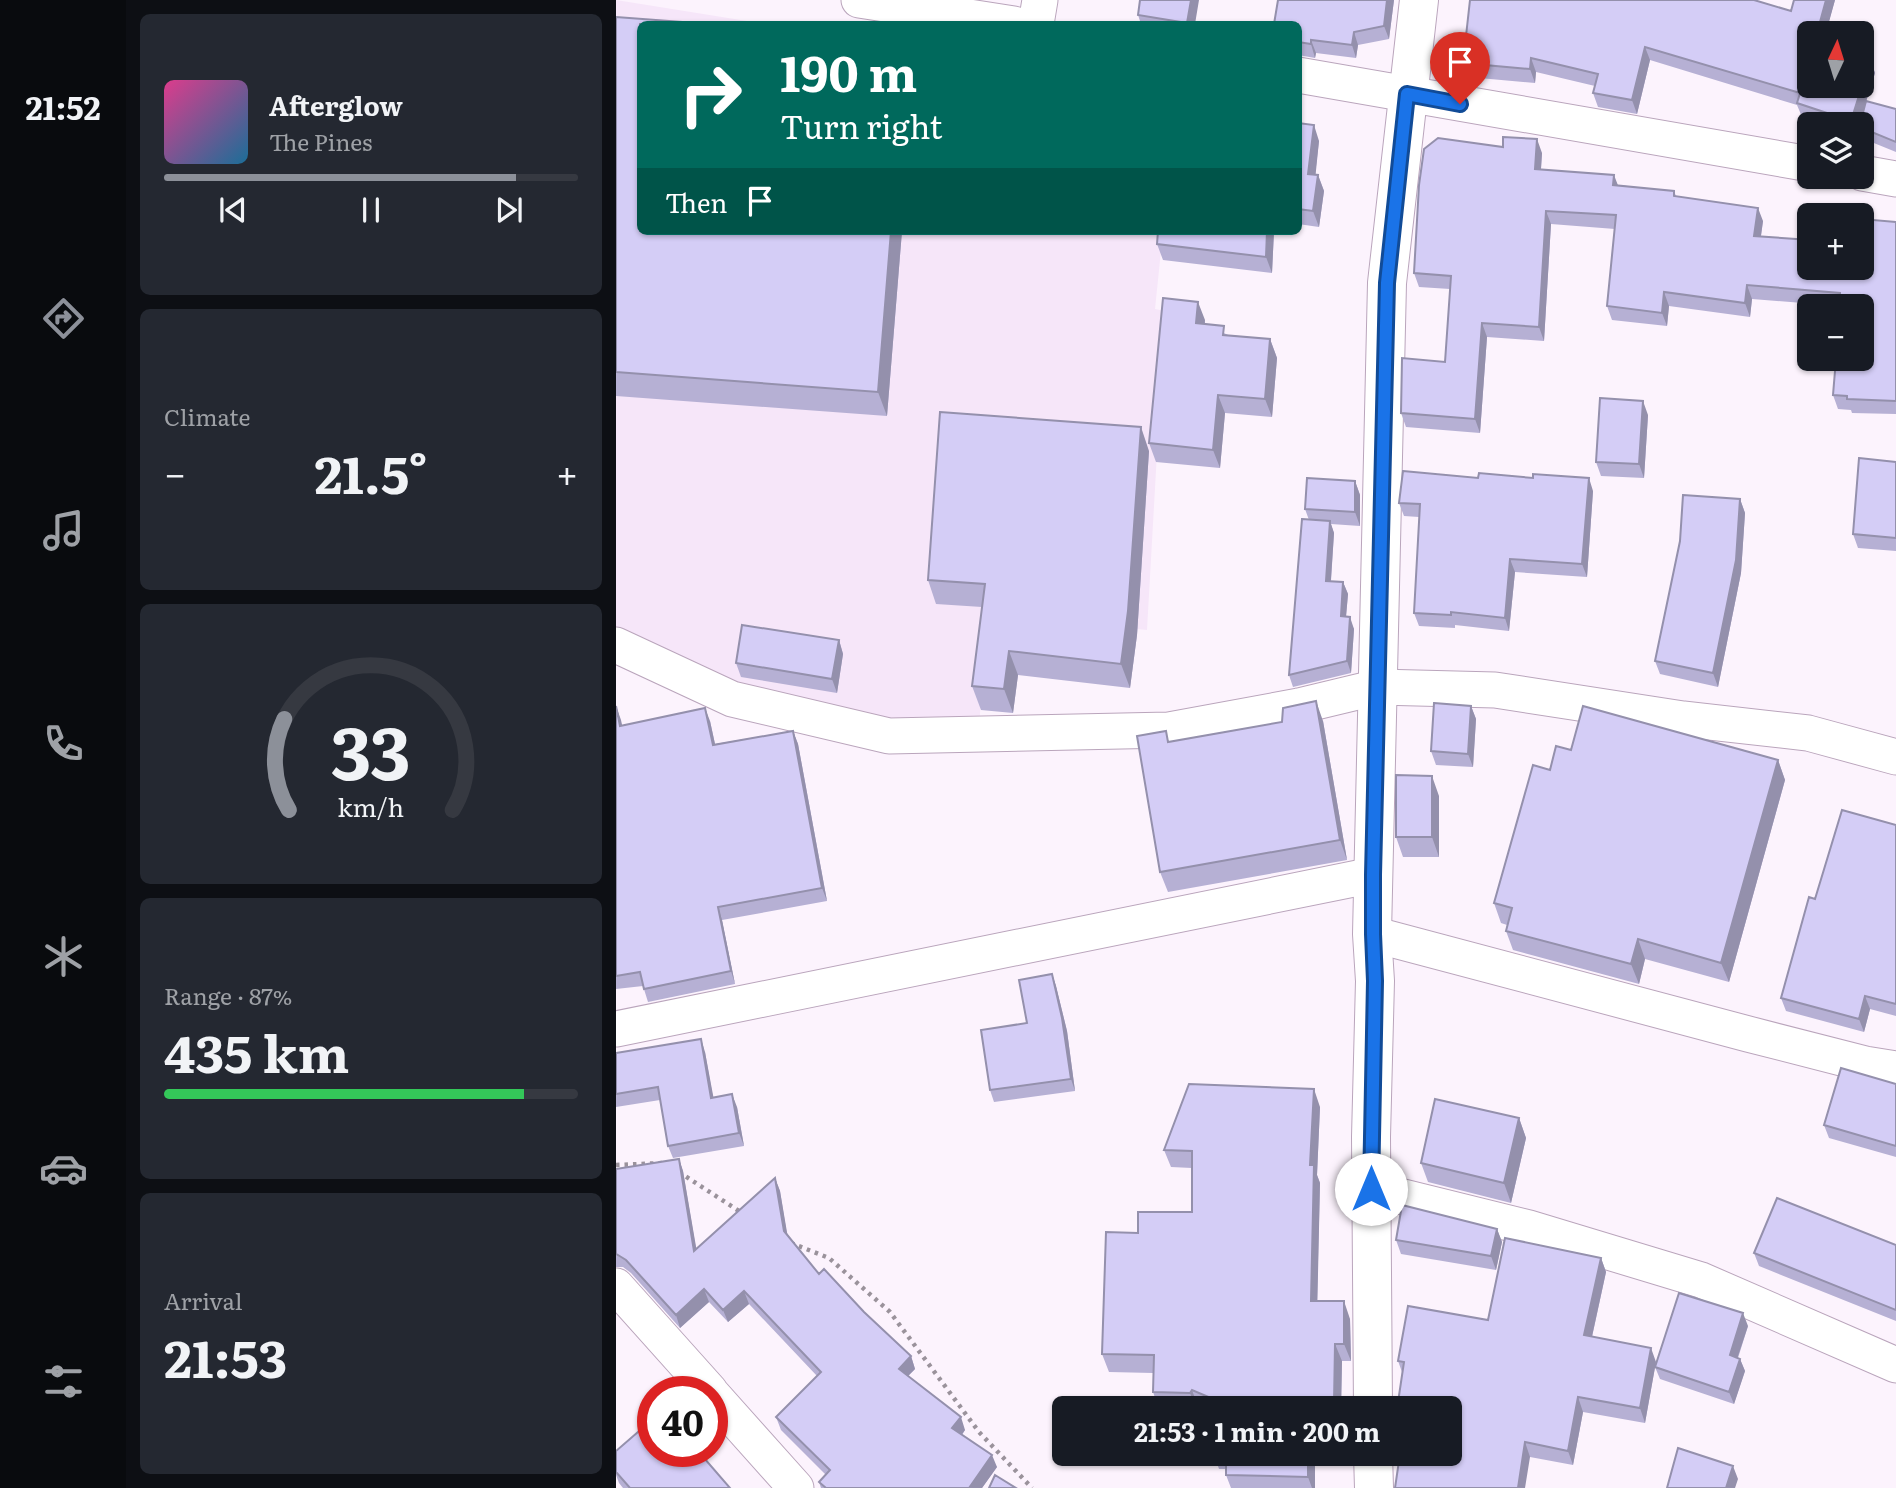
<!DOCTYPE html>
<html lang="en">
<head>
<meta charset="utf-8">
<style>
  :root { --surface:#171b24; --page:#242831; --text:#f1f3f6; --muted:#9ea1a6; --line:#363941; --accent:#8c9099 }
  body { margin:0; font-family:Literata,serif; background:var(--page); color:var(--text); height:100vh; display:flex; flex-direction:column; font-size:26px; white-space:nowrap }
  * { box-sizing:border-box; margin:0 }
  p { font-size:23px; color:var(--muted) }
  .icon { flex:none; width:38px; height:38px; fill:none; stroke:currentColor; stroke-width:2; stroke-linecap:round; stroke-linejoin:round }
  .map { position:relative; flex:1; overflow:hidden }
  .side { display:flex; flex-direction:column; gap:14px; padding:14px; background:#0d0f14; width:490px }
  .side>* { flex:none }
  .hud { position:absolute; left:21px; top:21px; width:665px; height:214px; border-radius:10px; box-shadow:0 2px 5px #0004; background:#00695c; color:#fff; overflow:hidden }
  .needle { width:46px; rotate:4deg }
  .buttons { position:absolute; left:1181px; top:21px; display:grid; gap:14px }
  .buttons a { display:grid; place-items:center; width:77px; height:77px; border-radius:10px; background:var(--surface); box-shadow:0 2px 5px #0004; font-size:35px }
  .speed { position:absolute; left:21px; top:1376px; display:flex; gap:14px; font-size:35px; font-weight:700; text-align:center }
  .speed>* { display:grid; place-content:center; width:91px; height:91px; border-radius:50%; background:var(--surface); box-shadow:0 2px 5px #0004; line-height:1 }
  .speed .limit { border:10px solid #d22; background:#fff; color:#111 }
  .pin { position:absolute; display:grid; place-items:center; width:60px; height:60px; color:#fff; margin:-72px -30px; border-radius:50% 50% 50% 0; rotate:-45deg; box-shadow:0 0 7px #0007 }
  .pin .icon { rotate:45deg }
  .me { position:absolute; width:77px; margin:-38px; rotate:0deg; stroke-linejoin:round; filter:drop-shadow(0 0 5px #0008) }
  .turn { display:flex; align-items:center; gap:24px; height:147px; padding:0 28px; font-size:32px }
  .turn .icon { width:91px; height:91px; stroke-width:2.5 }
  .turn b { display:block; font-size:49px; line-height:60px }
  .then { display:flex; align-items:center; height:66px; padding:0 28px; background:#0003; gap:14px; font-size:26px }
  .big { font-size:52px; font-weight:700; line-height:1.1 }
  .side .widget { flex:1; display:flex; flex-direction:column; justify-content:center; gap:10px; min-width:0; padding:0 24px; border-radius:10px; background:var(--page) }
  .side .dial { align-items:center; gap:0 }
  .dial svg { height:182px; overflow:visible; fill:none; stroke:var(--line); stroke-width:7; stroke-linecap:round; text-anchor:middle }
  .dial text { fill:var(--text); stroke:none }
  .song { display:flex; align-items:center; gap:21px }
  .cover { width:84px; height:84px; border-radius:10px; background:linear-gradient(135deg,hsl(330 70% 55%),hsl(200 70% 35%)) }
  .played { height:7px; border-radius:4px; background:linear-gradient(90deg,var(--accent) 85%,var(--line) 85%) }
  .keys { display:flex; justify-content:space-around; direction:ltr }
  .heat { display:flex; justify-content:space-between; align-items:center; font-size:38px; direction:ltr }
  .charge { height:10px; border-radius:5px; background:linear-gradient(90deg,#34c759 87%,var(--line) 0) }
  .trip { position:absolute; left:436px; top:1396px; width:410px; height:70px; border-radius:10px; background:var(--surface); box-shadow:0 2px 5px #0004; font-weight:700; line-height:70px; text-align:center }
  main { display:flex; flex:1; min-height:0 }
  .menu { display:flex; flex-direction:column; width:126px; justify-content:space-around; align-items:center; background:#090b0e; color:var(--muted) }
  .menu .icon { width:49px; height:49px }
  .menu .on { color:var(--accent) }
  .menu b { font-size:32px; color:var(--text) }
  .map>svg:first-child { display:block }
  .commercial { fill:#f6e6f9 }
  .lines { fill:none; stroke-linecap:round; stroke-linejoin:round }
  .minor-casing { stroke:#baa5bc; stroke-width:37 }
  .tertiary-casing { stroke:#baa5bc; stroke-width:40 }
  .path { stroke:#9a929b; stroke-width:4.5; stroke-dasharray:3.5 5; stroke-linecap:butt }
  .minor { stroke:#fff; stroke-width:35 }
  .tertiary { stroke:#fff; stroke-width:38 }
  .wall { fill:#b6b0d4 }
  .shaded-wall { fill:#9490ac }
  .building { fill:#d4cdf6; stroke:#9490ac; stroke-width:2 }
  .route-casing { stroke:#114b97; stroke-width:18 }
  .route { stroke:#1a73e8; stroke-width:12 }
</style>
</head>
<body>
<main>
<nav class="menu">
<b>21:52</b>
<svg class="icon on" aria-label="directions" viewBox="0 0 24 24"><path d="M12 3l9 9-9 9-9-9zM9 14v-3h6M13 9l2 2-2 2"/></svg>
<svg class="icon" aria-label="music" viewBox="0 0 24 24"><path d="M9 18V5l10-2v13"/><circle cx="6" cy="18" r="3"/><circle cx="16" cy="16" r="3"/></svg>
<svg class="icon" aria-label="phone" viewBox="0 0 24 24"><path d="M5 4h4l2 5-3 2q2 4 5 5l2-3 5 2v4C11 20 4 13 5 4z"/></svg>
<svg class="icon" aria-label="climate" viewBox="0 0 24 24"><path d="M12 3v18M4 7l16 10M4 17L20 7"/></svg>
<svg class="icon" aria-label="car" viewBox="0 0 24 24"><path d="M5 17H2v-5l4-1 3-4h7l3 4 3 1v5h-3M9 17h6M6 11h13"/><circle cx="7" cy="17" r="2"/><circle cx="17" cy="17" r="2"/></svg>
<svg class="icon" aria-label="filters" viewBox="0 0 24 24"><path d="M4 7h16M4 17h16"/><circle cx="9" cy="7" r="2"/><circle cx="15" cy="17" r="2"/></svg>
</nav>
<section class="side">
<div class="widget">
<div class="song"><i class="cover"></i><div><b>Afterglow</b><p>The Pines</p></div></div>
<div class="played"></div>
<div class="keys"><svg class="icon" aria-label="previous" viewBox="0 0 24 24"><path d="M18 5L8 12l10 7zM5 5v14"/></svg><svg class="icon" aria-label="pause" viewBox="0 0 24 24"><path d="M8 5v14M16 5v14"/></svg><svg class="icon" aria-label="next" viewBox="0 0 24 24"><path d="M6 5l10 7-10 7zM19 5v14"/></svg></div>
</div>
<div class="widget"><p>Climate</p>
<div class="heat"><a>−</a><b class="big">21.5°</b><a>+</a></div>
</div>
<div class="widget dial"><svg viewBox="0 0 100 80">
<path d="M14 69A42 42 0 1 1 86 69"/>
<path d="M14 69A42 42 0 0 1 12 29" stroke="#8c9099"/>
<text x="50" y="56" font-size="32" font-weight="700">33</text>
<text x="50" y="72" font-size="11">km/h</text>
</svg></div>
<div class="widget"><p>Range · 87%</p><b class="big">435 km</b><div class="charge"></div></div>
<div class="widget"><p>Arrival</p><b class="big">21:53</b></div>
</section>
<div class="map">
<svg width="1280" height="1488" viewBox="0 0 1280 1488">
  <rect width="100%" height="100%" fill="#fcf3fd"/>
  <path class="commercial" d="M0,0l150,24h-126v207h523l-8,78 10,2 -18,319 -159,-16 -9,112 -67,4 -184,-44 -112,-53z"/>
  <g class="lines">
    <defs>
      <path id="minor" d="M243,0l155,24
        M420,24l4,-24
        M682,75l512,89
        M1246,173l34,6
        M0,645l116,54 157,37 280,-6 130,-24 79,-19 117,3 188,29 125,14 88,24
        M756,934l376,100 117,30 31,5
        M0,1029l757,-154
        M755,1189l158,39 172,52 195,85
        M0,1286l94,105
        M96,1394l84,94"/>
      <path id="tertiary" d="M757,1409l-2,-272 4,-156 -3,-47 15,-651 32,-283
        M757,1454l1,34"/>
    </defs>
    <use href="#minor" class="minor-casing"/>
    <use href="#tertiary" class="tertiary-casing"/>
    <path class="path" d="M0,1165l47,-2
      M63,1172l63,41
      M175,1243l38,15 61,54 89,120 53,56"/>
    <use href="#minor" class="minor"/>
    <use href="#tertiary" class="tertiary"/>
  </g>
  <path class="wall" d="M778,0l-5,39 -31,6 -2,13 -40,-5 -1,5 -17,-3v-31z
    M1178,0h41l-25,86 60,-27 5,14 -16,51h-35l-22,-7 -5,-12 -147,-45 -13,54 -39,-7 -5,-14 2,-7 -59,-14 -1,11 -67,-6 -5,-14 328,-52z
    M522,15l57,9h-54z
    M0,17l286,214 -15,185 -271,-20z
    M1280,109v43l-32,-13 -2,-6v-9z
    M682,123l21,18 -4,34h3l6,16 -5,36 -21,-3z
    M887,147l39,6 -1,16 77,16 56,6 2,5 87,25 -2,15 101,32 34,-46v192l-44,-1 -1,-3 -13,-1 -5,-14 7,-89 -88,-7 -2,18 -81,-11 -2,20 -55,-6 -5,-14 8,-77 -64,-5 -7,117 -57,-4 -7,96 -74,-6 -5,-14 44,-51 5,-73 -31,-2 -5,-14z
    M658,231l-2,42 -109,-13 -6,-16z
    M589,320v4l23,11 42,4 7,19 -5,59 -47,-4 -5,55 -64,-6 -7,-19z
    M1032,415l-4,63 -43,-2 -5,-14z
    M533,451l-12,184 -7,53 -112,-13 -5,38 -32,-3 -9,-24 10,-79 -46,-3 -8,-24z
    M1280,462v89l-38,-3 -5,-14z
    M739,481l5,14v31l-29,-2 3,9 -3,48 12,1 5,12 -2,22 8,13 -3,44 -58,14 -4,-12 20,-155 -4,-11z
    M977,491l-6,86 -72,-5 -6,59 -54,-6v3l-36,-2 -5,-13 5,-96 -15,-1 -5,-13z
    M1124,499l5,14 -4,60 -23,114 -58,-13 -5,-13z
    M223,640l4,14 -6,39 -96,-16 -5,-14z
    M0,706l6,20 88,-5 5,23 78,-13 5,13 29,157 -105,19 13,64 -87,18 -5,-16 -27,3z
    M855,706l5,13 -3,48 -37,-2 -5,-14z
    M707,721l24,139 -179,32 -8,-20 10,-130 112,-20z
    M955,750l207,10 7,20 -56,202 -84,-23 -6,25 -126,-34 -7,-19 1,-6 -6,-2 -7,-20 56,-133z
    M823,796v61h-36l-7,-20z
    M1280,825v191l-26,-7 -6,23 -78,-21 -5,-13 34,-99z
    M436,974l4,12 11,45 8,60 -81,11 -4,-12 37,-67z
    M89,1052l8,46 24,9 7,39 -71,12 -5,-12 -8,-46 -44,7v-54z
    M1280,1084v73l-67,-19 -5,-13z
    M704,1107l-3,68 3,8 -3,118 33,18 1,42h-9l-1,48h-140l-3,-2 -1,2h-38l-6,-17v-19l-44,-1 -7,-18 36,-121 54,-21v-44l-21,-1 -7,-17z
    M903,1118l7,20 -15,65 -83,-21 -7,-19z
    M63,1159l4,12 13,78 79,-71 5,13 7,44 32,39 45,38 47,44 4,13 -7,7 57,54 -3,5 35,32 -15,21h-161l-2,-6 7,-7 -45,-45 -5,-13 41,-41 -68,-72 -21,18 -19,-20 -29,26 -49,-55 -8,-6h-7v-98z
    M881,1229l5,13 -6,28 -95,-16 -5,-14z
    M1280,1245v76l-137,-55 -5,-13z
    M985,1258l5,14 -14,65 64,25 -1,5 93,-41 -10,32 2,1 5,12 -11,33 -74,-25 -5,-12 -10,56 -62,-11 -10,53 -43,-8 -81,-3 -47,-82 -4,-11 90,-41z
    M0,1451h85l1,2 -1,1 29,34h-107l-4,-5 -3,-8z
    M598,1454h101v34h-84l-5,-13v-6h-7z"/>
  <path class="shaded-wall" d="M575,0h8l-4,24h-7l-1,-1z
    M771,0h7l-5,39 -5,-13z
    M1210,0h9l-9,33h-9z
    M738,32l4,13 -2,13 -4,-13z
    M695,40l5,13 -1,5 -4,-14z
    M1029,47l5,13 -13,54 -5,-14z
    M915,58l5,14 -1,11 -5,-14z
    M1254,59l5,14 -16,51h-7l-1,-3z
    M698,125l5,16 -5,49 -6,-16z
    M921,139l5,14 -2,30 -5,-14z
    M702,175l6,16 -5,36 -6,-16z
    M998,175l5,13 -6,-3z
    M1142,208l5,13 -4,28 -5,-13z
    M930,211l5,13 -7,117 -5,-14z
    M275,231h11l-15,185 -9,-24z
    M651,231h7l-2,42 -6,-16z
    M1131,285l5,14 -2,18 -5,-14z
    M1048,292l5,14 -2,20 -5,-13z
    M582,302l7,18 -2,22 -7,-19z
    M866,323l5,14 -7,96 -5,-14z
    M654,339l7,19 -5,59 -7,-18z
    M602,395l7,18 -5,55 -7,-18z
    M1027,401l5,14 -4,63 -5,-14z
    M525,427l8,24 -12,184 -7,53 -9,-24z
    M973,478l4,13 -6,86 -5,-13z
    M739,481l5,14v31l-5,-14z
    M1124,499l5,14 -4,60 -23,114 -5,-14z
    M714,521l4,12 -4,60 -4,-12z
    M894,559l5,13 -6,59 -4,-13z
    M727,582l5,12 -3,34 -4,-12z
    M734,617l4,12 -3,44 -4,-12z
    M223,640l4,14 -6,39 -5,-14z
    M393,651l9,24 -5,38 -9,-24z
    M700,701l7,20 24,139 -7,-20z
    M0,706l5,14 4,19 -5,-13z
    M855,706l5,13 -3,48 -5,-13z
    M89,708l5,13 8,37 -5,-13z
    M177,731l5,13 29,157 -5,-13z
    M1162,760l7,20 -56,202 -8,-19z
    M816,776l7,20v61l-7,-20z
    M102,907l4,13 13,64 -4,-13z
    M1022,939l7,20 -6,25 -8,-20z
    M436,974l4,12 11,45 8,60 -4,-12z
    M1249,996l5,13 -6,23 -5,-13z
    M85,1039l4,13 11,59 -5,-13z
    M698,1089l6,18 -3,68 3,8 -3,136 -6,-18 -1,-136z
    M116,1094l5,13 7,39 -5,-13z
    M903,1118l7,20 -15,65 -7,-20z
    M63,1159l4,12 16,93 -5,-13z
    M159,1178l5,13 9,53 -5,-13z
    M881,1229l5,13 -6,28 -5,-14z
    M985,1258l5,14 -17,78 -5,-15z
    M88,1289l5,13 -29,26 -4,-13z
    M128,1291l5,13 -21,18 -5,-12z
    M728,1301l6,18 1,42 -7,-17z
    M1127,1313l5,13 -14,42 -4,-13z
    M719,1344l7,17 -1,48h-4l-3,-6z
    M1035,1348l5,14 -11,61 -5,-15z
    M295,1356l4,13 -12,12 -4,-12z
    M1124,1359l5,12 -11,33 -5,-12z
    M576,1390l6,17 -1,2h-1l-6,-16z
    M962,1397l5,15 -10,53 -5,-14z
    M345,1417l4,13 -8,11 -5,-13z
    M909,1442l5,15 -5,31h-7z
    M692,1454h7v34h-3l-4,-11z
    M376,1455l5,12 -15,21h-13z
    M1117,1466l5,13 -3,9h-9z"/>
  <path class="building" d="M524,0h51l-4,23 -49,-8z
    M662,0h109l-3,26 -30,6 -2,13 -41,-5v4l-13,-2v-18h-24z
    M854,0h284l37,11 3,-11h32l-9,33h-7v53h52l-11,35 -54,-18 3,-10 -155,-46 -13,53 -39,-7 5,-19 -67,-16 -1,11 -67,-6z
    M0,17l93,7h-69v207h251l-13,161 -262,-20z
    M1246,56l8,3 -8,26z
    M1250,101l30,8v33l-34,-14v-4h-2z
    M682,123l16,2 -6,49 10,1 -5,36 -15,-2z
    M887,137l34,2 -2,30 79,6 -1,10 61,6v5l84,12 -4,28 56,4v28h52v-49l34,3v179l-49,-2v-3l-14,-1 3,-36h26v-53h-22v-13l-93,-8 -2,18 -81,-11 -2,21 -55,-7 9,-91 -70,-4 -7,116 -57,-4 -7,96 -74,-6 1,-55 43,4 6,-86 -37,-3 5,-88 5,-36 14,-11 65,9z
    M542,231h109l-1,26 -109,-13z
    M547,298l35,4 -2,21 28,3 -1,9 47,4 -5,60 -47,-4 -5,55 -64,-7z
    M984,398l43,3 -4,63 -43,-2z
    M324,412l201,15 -13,184 -7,53 -112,-13 -5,38 -32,-3 13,-102 -57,-4z
    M1243,458l37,4v76l-43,-4z
    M787,471l75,7 1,-5 54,5v-4l56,4 -7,86 -72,-5 -5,59 -54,-6v3l-37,-2 6,-109 -21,-1z
    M691,478l48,3v31l-50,-3z
    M1067,495l57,4 -4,61 -23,113 -58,-12 25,-120z
    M686,519l28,2 -4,60 17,1 -2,34 9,1 -3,44 -58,14z
    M126,625l97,15 -7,39 -96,-16z
    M700,701l24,139 -180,32 -23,-136 29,-5 2,11 114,-20 1,-14z
    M818,703l37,3 -3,48 -37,-3z
    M0,706l4,20 85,-18 8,37 80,-14 29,157 -104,19 13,64 -87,18 -4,-17 -24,4z
    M967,706l195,54 -57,203 -83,-24 -7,25 -125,-33 6,-23 -18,-5 39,-138 17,5 6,-24 15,4z
    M780,775l36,1v61h-36z
    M1226,810l54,15v179l-31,-8 -6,23 -78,-21 28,-101 6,2z
    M436,974l10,44 9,61 -81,11 -9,-60 46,-7 -8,-43z
    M85,1039l10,59 21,-4 7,39 -71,13 -10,-59 -42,7v-41z
    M1225,1068l55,16v62l-72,-21z
    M573,1084l125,5 -4,76h4l-3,136h33v43h-9l-1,59 -25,-1v7h-80l1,-3 -38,-16 -2,3 -37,-1 1,-37 -52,-1 4,-122 32,1v-21h54v-61l-28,-1z
    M819,1099l84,19 -15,65 -83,-20z
    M63,1159l15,92 81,-73 9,53 35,43 5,-5 40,43 47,44 -12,13 62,48 -9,11 40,27 -23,33h-143l-7,-6 11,-12 -54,-53 45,-45 -77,-81 -21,19 -19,-21 -28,26 -50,-55 -8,-5 -2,-1v-85z
    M1161,1198l119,47v65l-142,-57z
    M786,1205l95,24 -6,27 -95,-16z
    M889,1238l96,20 -17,77 67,13 -11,60 -62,-11 -10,54 -43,-9 -7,46h-123l5,-34h49v-45h-52l7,-47 -6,-1 10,-55 80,14z
    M1063,1293l64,20 -13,42 10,4 -11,33 -74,-25z
    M37,1419v32h45l32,37h-100l-14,-16v-21z
    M1062,1448l55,18 -7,22h-59z
    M610,1454h82v23l-82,-2z
    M379,1475l21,13h-27z"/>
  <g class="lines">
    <defs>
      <path id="route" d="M755,1189l4,-208 -2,-47v-59l14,-592 20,-189 53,10"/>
    </defs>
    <use href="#route" class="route-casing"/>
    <use href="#route" class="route"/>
  </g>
</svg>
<div class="buttons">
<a><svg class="needle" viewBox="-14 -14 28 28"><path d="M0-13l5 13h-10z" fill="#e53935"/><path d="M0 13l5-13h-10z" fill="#9ea1a6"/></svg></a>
<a><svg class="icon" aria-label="layers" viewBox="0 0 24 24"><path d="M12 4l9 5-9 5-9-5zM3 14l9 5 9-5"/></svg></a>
<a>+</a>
<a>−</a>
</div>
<div class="speed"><div class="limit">40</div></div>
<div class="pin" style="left:844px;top:104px;background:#d93025"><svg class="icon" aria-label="arrive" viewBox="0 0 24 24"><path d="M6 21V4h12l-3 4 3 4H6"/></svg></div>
<svg class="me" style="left:755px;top:1189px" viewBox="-20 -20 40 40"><circle r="19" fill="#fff"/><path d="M0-13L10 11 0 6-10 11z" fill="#1a73e8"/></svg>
<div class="trip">21:53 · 1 min · 200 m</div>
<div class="hud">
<div class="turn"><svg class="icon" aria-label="right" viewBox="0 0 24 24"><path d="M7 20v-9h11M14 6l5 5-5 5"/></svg><div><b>190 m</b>Turn right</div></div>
<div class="then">Then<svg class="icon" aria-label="arrive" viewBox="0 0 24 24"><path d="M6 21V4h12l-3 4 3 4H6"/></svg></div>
</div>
</div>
</main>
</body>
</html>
